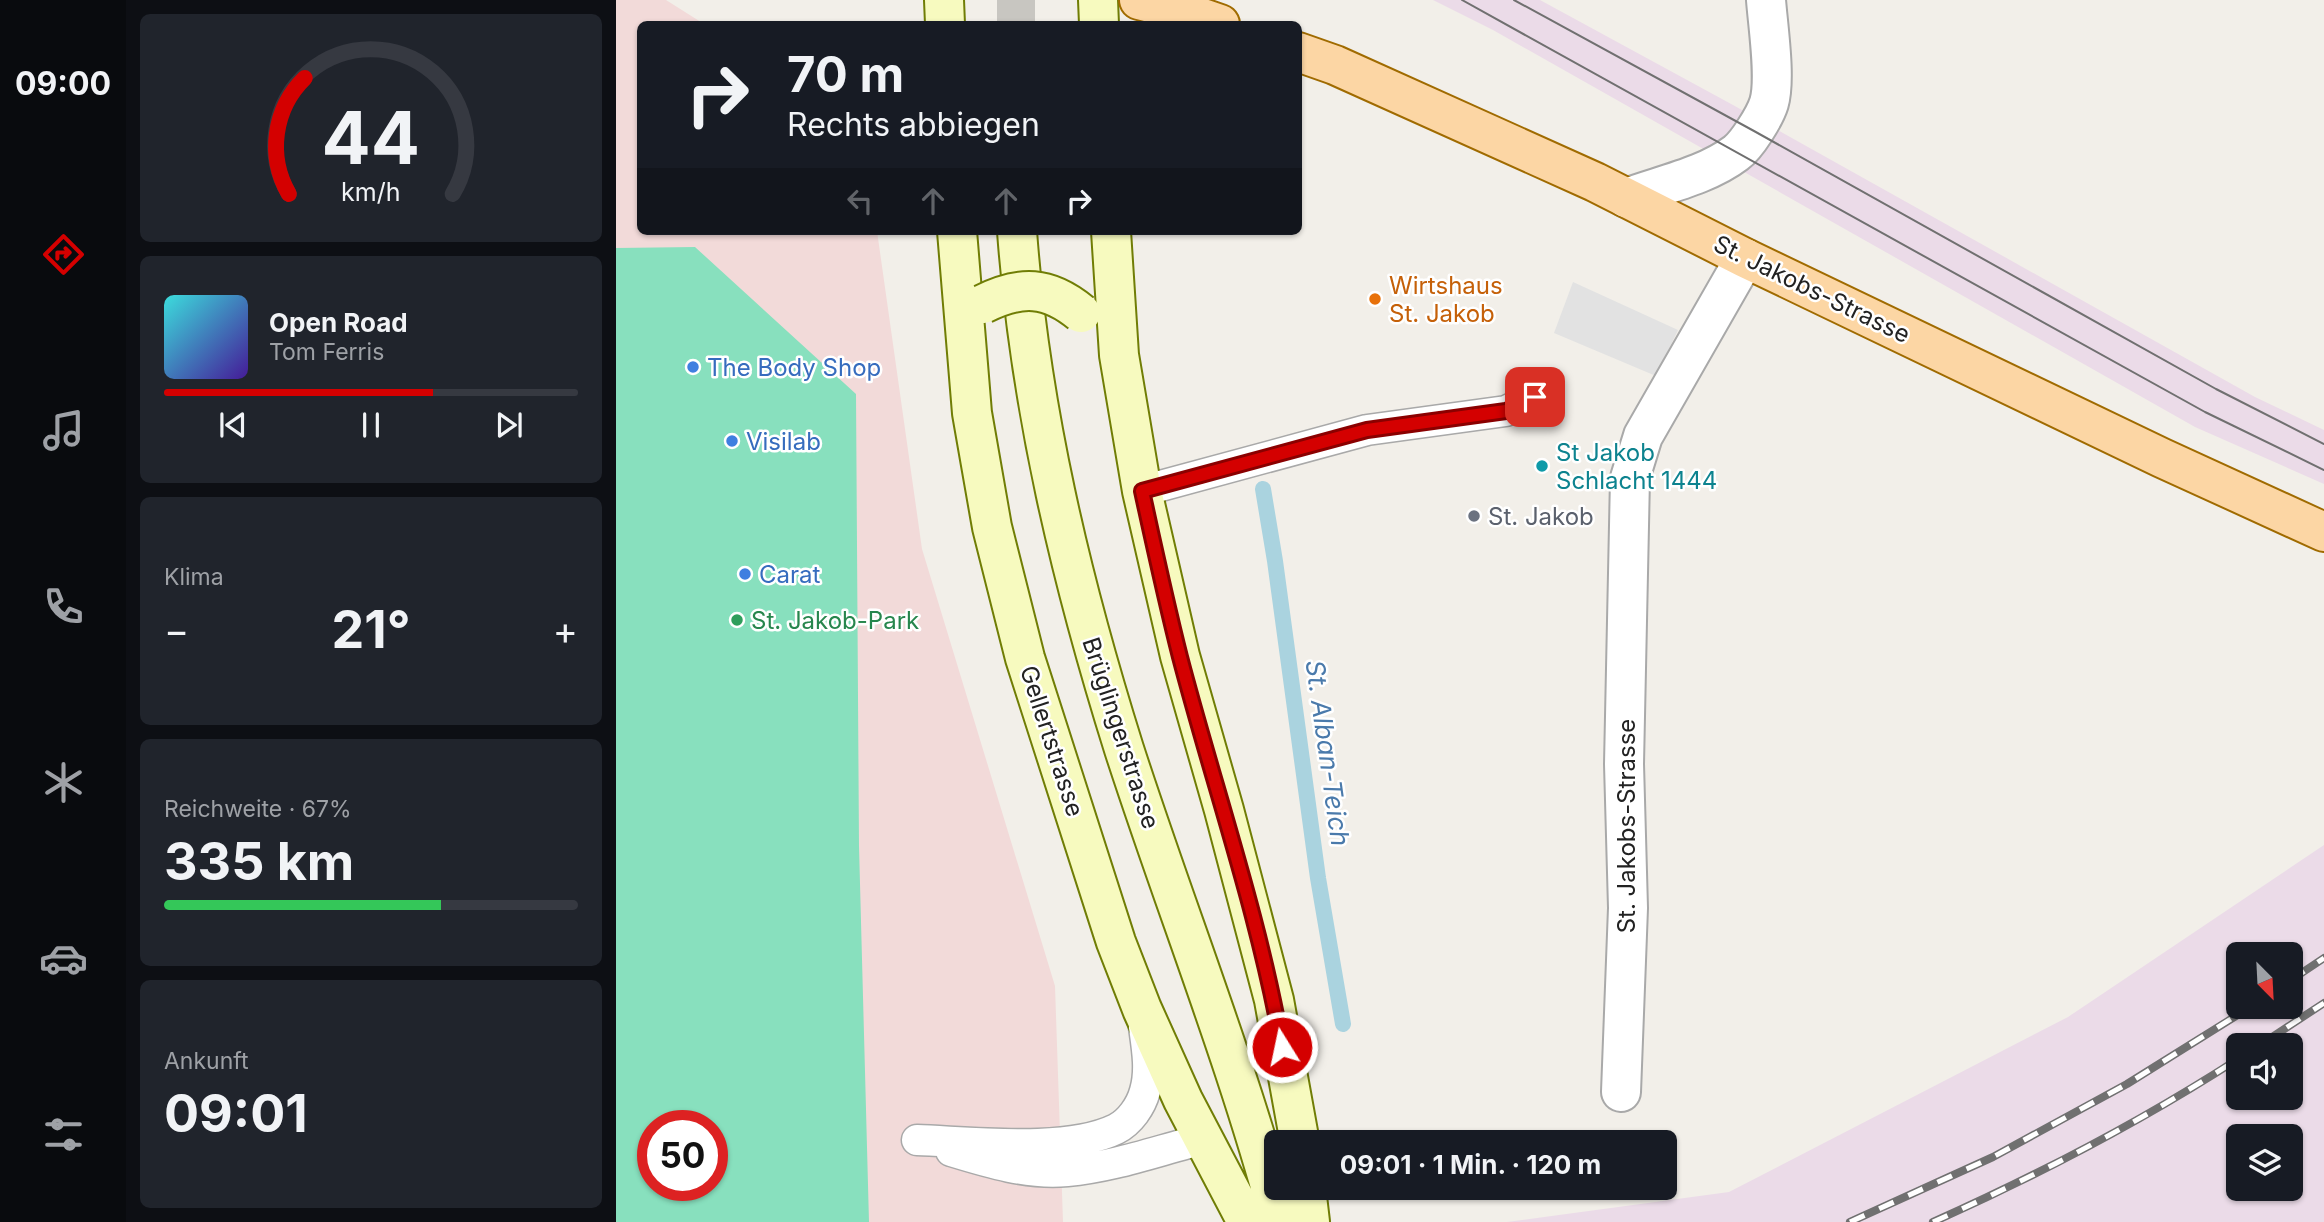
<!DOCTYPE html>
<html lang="de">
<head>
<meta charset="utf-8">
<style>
  :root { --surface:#171b24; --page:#20242c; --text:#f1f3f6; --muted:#9ea1a6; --line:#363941; --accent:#d40000 }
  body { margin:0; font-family:Inter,sans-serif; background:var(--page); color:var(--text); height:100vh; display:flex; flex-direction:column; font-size:26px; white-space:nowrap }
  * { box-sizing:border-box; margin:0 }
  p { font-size:23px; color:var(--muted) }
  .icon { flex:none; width:38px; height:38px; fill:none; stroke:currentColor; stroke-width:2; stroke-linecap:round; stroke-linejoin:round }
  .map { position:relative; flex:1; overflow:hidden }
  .details { display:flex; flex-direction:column; gap:14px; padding:14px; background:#0d0f14; width:490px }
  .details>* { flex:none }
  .banner { position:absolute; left:21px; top:21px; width:665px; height:214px; border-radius:10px; box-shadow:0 2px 5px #0004; background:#171b24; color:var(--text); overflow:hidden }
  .needle { width:46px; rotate:156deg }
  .buttons { position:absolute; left:1610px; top:942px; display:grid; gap:14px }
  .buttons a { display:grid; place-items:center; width:77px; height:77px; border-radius:10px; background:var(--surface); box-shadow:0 2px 5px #0004; font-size:35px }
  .speed { position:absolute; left:21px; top:1110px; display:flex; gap:14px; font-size:35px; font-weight:700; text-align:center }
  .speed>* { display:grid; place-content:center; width:91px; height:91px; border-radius:50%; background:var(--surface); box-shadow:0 2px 5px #0004; line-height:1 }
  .speed .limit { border:10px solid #d22; background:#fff; color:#111 }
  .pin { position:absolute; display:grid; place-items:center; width:60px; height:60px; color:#fff; margin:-30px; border-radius:14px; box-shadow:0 4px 10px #0006 }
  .me { position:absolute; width:77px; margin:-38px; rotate:350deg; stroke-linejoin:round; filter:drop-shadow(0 0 5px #0008) }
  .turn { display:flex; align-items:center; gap:24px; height:147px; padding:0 35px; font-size:32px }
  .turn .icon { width:91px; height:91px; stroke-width:2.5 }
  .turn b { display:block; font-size:49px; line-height:60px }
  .lanes { display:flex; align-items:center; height:66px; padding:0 35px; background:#0003; justify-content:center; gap:35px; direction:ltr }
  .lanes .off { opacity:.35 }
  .big { font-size:52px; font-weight:700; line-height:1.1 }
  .details .tile { flex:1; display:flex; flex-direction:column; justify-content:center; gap:10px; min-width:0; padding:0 24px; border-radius:10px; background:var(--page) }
  .details .dial { align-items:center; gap:0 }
  .dial svg { height:182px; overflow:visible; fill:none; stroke:var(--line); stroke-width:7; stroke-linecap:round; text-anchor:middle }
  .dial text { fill:var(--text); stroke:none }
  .song { display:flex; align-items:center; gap:21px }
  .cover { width:84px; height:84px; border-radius:10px; background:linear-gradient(135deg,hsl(180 70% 55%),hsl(260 70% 35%)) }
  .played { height:7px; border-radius:4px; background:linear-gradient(90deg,var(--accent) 65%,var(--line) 65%) }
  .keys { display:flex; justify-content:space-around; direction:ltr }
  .heat { display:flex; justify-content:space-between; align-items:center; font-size:38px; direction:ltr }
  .charge { height:10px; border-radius:5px; background:linear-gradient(90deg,#34c759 67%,var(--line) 0) }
  .trip { position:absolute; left:648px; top:1130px; width:413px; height:70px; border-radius:10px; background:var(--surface); box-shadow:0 2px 5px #0004; font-weight:700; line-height:70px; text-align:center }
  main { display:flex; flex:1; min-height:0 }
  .tab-bar { display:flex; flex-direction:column; width:126px; justify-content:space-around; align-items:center; background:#090b0e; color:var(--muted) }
  .tab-bar .icon { width:49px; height:49px }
  .tab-bar .on { color:var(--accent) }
  .tab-bar b { font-size:32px; color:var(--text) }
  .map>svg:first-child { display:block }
  .commercial { fill:#f2dad9; fill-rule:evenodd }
  .industrial { fill:#ebdbe8; fill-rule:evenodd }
  .pitch { fill:#88e0be; fill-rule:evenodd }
  .parking { fill:#e2e2e2 }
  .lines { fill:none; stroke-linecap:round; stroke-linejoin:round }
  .stream { stroke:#aad3df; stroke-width:16 }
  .secondary-tunnel { stroke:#c8c6c1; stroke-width:38; stroke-dasharray:38 19; stroke-linecap:butt }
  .service-casing { stroke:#a9a9a9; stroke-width:33 }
  .minor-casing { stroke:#a9a9a9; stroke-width:42 }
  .secondary-casing { stroke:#707d05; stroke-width:42 }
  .primary-casing { stroke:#a06b00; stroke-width:42 }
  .service { stroke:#fff; stroke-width:30 }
  .minor { stroke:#fff; stroke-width:38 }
  .secondary { stroke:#f7fabf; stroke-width:38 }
  .primary { stroke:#fcd6a4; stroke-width:38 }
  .tram { stroke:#707070; stroke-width:2 }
  .rail-casing { stroke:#707070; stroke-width:8 }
  .rail { stroke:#fff; stroke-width:5; stroke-dasharray:16; stroke-linecap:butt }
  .secondary-bridge-casing { stroke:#707d05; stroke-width:42; stroke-linecap:butt }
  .secondary-bridge { stroke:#f7fabf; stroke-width:38 }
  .route-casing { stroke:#8a0000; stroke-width:18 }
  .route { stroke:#d40000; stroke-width:12 }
  .food-dot { fill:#e8710a; stroke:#fff; stroke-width:2.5 }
  .shop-dot { fill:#3f7fe0; stroke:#fff; stroke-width:2.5 }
  .culture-dot { fill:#0f9aa8; stroke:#fff; stroke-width:2.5 }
  .worship-dot { fill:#6b7280; stroke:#fff; stroke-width:2.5 }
  .leisure-dot { fill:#2e9e5b; stroke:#fff; stroke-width:2.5 }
  .labels { text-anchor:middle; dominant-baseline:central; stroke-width:5; stroke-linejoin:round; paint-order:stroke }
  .food-label { font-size:24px; fill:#c56008; stroke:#fff; text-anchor:start }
  .street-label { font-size:24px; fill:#222; stroke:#fff }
  .shop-label { font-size:24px; fill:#366cbe; stroke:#fff; text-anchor:start }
  .culture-label { font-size:24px; fill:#0d838f; stroke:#fff; text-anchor:start }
  .worship-label { font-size:24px; fill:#5b616d; stroke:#fff; text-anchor:start }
  .leisure-label { font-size:24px; fill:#27864d; stroke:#fff; text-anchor:start }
  .water-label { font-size:26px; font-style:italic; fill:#4a7aab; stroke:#fff }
</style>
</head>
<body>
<main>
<nav class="tab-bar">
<b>09:00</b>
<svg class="icon on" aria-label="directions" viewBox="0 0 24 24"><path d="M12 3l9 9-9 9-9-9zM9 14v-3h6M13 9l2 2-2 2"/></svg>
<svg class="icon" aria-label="music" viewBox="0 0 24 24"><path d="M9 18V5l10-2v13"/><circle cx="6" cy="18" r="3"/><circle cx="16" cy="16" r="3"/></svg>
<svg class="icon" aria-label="phone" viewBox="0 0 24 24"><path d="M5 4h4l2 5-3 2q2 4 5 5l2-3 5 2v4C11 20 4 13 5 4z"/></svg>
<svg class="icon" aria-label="climate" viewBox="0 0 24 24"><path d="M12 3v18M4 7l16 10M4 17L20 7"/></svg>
<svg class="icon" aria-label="car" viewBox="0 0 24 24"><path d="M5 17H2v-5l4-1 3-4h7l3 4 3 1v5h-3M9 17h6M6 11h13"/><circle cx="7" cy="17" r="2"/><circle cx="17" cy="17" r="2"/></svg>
<svg class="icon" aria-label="filters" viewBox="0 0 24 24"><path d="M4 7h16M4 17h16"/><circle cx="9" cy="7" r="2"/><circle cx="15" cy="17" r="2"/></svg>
</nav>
<section class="details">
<div class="tile dial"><svg viewBox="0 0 100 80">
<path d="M14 69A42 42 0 1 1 86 69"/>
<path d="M14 69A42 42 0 0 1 21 18" stroke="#d40000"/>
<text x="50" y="56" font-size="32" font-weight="700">44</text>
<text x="50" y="72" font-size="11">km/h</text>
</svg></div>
<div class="tile">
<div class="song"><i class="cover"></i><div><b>Open Road</b><p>Tom Ferris</p></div></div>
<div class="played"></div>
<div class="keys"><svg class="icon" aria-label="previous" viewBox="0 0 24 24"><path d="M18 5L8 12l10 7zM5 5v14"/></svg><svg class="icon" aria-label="pause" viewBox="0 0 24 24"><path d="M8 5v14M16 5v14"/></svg><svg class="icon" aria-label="next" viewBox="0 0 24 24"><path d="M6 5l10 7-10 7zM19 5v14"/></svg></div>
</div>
<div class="tile"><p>Klima</p>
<div class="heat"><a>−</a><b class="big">21°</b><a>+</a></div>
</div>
<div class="tile"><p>Reichweite · 67%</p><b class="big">335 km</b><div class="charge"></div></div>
<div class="tile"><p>Ankunft</p><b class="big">09:01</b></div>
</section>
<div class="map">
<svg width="1708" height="1222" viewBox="0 0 1708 1222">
  <rect width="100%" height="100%" fill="#f2efe9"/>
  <path class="commercial" d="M0,0h50l38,24h-64v207h237l45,318 133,437 8,236h-447zM37,1125h59v60h-59z"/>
  <path class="industrial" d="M817,0h107l193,105 522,292 69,33v54l-129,-57 -702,-397z
    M1708,845v377h-817l222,-30 339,-175zM1622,954h53v52h-53zM1622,1045h53v52h-53zM1622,1136h53v52h-53z"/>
  <path class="pitch" d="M79,247l161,147 3,452 10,376h-253v-974zM37,1125h59v60h-59z"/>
  <path class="parking" d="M957,282l105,48 -22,46 -102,-43z"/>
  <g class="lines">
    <path class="stream" d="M647,489l12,72 43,317 25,146"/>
    <path class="secondary-tunnel" d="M400,24v-24"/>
    <defs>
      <path id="service" d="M526,491l225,-61 139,-19 29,-14
        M301,1140c56,2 150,13 199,-11 14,-7 25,-23 29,-38 6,-20 2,-43 -1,-64
        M335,1151c36,11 78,24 116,20 47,-4 92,-21 137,-32"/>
      <path id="minor" d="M1010,198c35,-13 80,-22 110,-45 11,-8 29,-37 33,-50 7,-24 -1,-77 -3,-103
        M1005,1092l7,-184 -4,-144 6,-286 13,-42 102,-178"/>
      <path id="secondary" d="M328,0l1,24
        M482,0l1,24
        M341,231l15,182 20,114 33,131 91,284 26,67 41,91 64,122
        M401,231c13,177 54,349 107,518 51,158 113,312 156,473
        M495,231l8,124 23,136 38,165 44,154 50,190 26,143
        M690,1188l4,34"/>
      <path id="primary" d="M523,0l43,11 38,13
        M682,52l37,13 260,117 150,76 417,200 162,74"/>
    </defs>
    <use href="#service" class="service-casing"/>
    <use href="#minor" class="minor-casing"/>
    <use href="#secondary" class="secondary-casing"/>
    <use href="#primary" class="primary-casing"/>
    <use href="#service" class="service"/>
    <use href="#minor" class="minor"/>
    <use href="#secondary" class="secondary"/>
    <use href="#primary" class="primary"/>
    <path class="tram" d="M846,0l743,412 119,58
      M898,0l240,131 462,258 108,55"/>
    <defs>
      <path id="rail" d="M1675,980l33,-22
        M1644,1045l64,-42
        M1234,1222l143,-65 134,-73 125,-78
        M1317,1222c105,-47 209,-101 305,-163"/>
    </defs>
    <use href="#rail" class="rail-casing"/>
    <use href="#rail" class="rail"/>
    <defs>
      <path id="secondary-bridge" d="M367,304c38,-19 65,-18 98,9"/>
    </defs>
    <use href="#secondary-bridge" class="secondary-bridge-casing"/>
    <use href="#secondary-bridge" class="secondary-bridge"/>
  </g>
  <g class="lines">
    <defs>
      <path id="route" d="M666,1047c-23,-132 -68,-260 -102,-390 -14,-55 -26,-111 -38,-166l225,-61 139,-19 29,-14"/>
    </defs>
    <use href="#route" class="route-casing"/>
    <use href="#route" class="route"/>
  </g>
  <circle class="food-dot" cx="759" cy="299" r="7"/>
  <g class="shop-dot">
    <circle cx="77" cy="367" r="7"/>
    <circle cx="116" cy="441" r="7"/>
    <circle cx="129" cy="574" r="7"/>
  </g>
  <circle class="culture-dot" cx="926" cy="466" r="7"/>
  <circle class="worship-dot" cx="858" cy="516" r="7"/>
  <circle class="leisure-dot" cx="121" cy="620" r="7"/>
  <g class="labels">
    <g class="food-label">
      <text x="773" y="285">Wirtshaus<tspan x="773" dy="28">St. Jakob</tspan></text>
    </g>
    <g class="street-label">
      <text transform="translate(1196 289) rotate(26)">St. Jakobs-Strasse</text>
      <text transform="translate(505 733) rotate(72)">Brüglingerstrasse</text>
      <text transform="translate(436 741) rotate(72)">Gellertstrasse</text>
      <text transform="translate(1010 826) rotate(-90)">St. Jakobs-Strasse</text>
    </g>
    <g class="shop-label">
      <text x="91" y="367">The Body Shop</text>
      <text x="130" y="441">Visilab</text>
      <text x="143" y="574">Carat</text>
    </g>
    <g class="culture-label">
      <text x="940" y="452">St Jakob<tspan x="940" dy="28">Schlacht 1444</tspan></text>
    </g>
    <g class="worship-label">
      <text x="872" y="516">St. Jakob</text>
    </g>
    <g class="leisure-label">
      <text x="135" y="620">St. Jakob-Park</text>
    </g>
    <g class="water-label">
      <text transform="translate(712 753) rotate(82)">St. Alban-Teich</text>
    </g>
  </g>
</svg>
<div class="buttons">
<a><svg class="needle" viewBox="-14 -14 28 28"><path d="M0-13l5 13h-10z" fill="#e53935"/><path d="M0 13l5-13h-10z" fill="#9ea1a6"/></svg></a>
<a><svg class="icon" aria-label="sound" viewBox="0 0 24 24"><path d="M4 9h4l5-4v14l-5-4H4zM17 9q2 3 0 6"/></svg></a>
<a><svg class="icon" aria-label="layers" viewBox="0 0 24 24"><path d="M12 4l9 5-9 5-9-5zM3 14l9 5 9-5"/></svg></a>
</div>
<div class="speed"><div class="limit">50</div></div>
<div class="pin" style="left:919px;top:397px;background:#d93025"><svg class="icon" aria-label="arrive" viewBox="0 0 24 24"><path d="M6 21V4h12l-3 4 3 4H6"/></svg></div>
<svg class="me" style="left:666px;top:1047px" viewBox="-20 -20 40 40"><circle r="17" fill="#d40000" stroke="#fff" stroke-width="3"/><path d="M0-11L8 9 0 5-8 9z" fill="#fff"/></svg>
<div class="trip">09:01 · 1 Min. · 120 m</div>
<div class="banner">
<div class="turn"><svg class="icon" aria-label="right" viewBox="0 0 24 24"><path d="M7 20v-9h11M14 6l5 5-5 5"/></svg><div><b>70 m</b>Rechts abbiegen</div></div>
<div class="lanes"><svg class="icon off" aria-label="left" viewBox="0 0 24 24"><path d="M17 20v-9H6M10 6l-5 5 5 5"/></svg><svg class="icon off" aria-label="ahead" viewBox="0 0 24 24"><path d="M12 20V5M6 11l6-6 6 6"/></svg><svg class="icon off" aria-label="ahead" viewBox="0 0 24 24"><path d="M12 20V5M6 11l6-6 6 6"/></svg><svg class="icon" aria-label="right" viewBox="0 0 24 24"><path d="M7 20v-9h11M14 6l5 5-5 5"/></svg></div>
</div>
</div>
</main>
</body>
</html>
